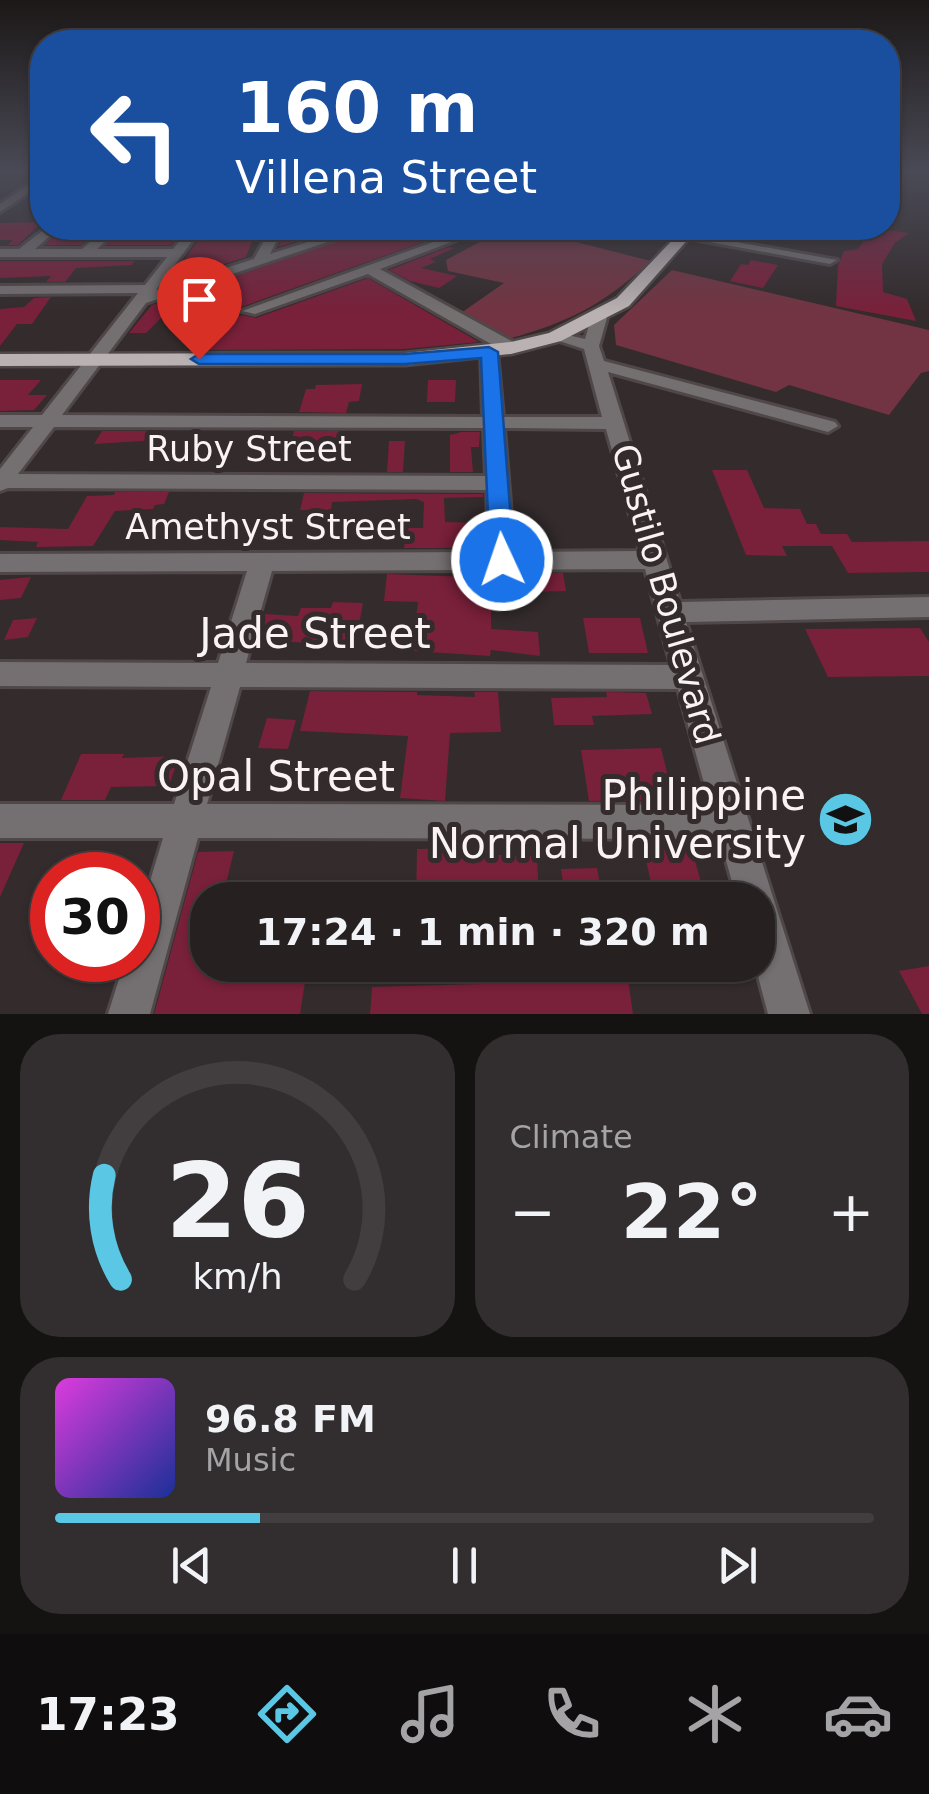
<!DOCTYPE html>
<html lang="en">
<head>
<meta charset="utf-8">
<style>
  :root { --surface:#262021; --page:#322d2e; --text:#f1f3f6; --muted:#a4a3a5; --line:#423e3f; --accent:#5ac8e5 }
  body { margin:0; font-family:"DejaVu Sans",sans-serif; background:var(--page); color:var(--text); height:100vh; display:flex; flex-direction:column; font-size:38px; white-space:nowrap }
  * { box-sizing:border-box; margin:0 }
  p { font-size:32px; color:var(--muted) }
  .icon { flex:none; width:55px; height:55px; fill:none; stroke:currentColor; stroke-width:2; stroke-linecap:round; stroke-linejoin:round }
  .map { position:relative; height:1014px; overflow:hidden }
  .sheet { display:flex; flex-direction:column; gap:20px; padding:20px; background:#151212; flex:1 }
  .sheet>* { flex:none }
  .banner { position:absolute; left:30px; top:30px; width:870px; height:210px; border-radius:40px; box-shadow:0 2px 8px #0004,0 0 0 2px var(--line); background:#1a4fa0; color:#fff; overflow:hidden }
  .speed { position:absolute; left:30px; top:852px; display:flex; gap:20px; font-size:50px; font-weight:700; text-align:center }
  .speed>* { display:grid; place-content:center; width:130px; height:130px; border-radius:50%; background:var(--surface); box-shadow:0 2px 8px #0004,0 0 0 2px var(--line); line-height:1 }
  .speed .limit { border:15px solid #d22; background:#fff; color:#111 }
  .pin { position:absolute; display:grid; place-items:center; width:85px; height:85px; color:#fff; margin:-102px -42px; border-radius:50% 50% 50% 0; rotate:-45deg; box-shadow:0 0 10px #0007 }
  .pin .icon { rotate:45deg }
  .me { position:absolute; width:110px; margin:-55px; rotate:357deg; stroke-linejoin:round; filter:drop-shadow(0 0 8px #0008) }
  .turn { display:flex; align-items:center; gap:35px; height:210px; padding:0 40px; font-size:45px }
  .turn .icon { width:130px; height:130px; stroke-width:2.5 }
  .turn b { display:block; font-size:70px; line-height:85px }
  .big { font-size:75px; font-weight:800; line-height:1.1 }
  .sheet .card { flex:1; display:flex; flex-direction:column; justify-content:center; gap:15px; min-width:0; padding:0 35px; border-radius:40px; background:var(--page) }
  .sheet .dial { align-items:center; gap:0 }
  .dial svg { height:260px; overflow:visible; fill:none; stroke:var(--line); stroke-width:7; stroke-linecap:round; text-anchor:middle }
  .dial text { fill:var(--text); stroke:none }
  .song { display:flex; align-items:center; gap:30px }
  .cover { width:120px; height:120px; border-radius:15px; background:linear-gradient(135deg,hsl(300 70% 55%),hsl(230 70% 35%)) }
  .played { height:10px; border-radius:5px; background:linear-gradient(90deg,var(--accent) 25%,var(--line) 25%) }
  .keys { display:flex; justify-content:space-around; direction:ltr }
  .heat { display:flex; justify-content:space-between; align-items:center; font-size:55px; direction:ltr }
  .sheet .tiles { flex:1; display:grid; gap:20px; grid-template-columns:1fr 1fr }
  .card:last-child { grid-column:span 2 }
  .trip { position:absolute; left:190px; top:882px; width:585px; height:100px; border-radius:40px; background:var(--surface); box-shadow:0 2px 8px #0004,0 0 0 2px var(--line); font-weight:800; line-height:100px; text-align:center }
  .tab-bar { display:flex; height:160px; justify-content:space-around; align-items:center; background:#0f0d0d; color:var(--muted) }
  .tab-bar .icon { width:70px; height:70px }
  .tab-bar .selected { color:var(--accent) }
  .tab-bar b { font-size:45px; color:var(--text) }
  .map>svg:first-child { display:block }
  .green { fill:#723442 }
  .building { fill:#79203a }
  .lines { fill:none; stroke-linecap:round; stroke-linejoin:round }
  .minor-casing { stroke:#4f4748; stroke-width:6 }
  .major-casing { stroke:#4f4748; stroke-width:5 }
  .minor { fill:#746f70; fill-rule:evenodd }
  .major { fill:#bab1b2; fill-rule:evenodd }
  .route { fill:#1a73e8; stroke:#114b97; stroke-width:2.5 }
  .labels { text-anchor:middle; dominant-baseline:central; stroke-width:10; stroke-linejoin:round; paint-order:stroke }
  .street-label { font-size:35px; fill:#f9f3f4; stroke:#332b2c }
  .near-street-label { font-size:42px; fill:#f9f3f4; stroke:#332b2c }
  .near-poi-label { font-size:42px; fill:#f9f3f4; stroke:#332b2c; text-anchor:end }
</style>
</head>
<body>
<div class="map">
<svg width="929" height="1014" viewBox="0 0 929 1014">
  <rect width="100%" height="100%" fill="#332b2c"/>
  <path class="green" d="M500,231l72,10 79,20c-49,44 -79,60 -143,78l-47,-26 43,-30 -56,-12 -2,-11z
    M672,270l257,60v41l-8,2 -32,42 -100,-30 -13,7 -160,-47 -2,-20z"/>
  <path class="building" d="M42,222l-24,23h-11l6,-5h-13v-17z
    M63,228h37l-19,17h-36z
    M124,228h47l13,1 -13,16h-65z
    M217,228h50l-6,11 -7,-3 -8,21 -77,25 34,-49h10z
    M305,228h36l-63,19 8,-18z
    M373,228h89l-221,79v7l-31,-15 -25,6 -9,-8z
    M873,228l36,5 -14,10 -13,21 1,28 24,7 9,22 -80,-15 2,-41 6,-14 14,-2z
    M449,247l5,1 -24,11 6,3 -15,6 36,8 -18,12 -29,-7 -21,-11z
    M751,260l27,5 -15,23 -33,-7 11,-17 7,1z
    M0,261h134l-2,4 -56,3 -11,14h-19l5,-6 -51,2z
    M368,278l111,64 -74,7 -202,1 10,-24 29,-11 14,3z
    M51,297l-19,27h-15l-17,22v-37l24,-2 10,-9z
    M173,298l-11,19 -16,16h-17l23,-28z
    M0,380h41l-13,15h19l-13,15 -34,1z
    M428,380h28l-1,22h-28z
    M362,384l-3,17 -10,1 -3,11 -47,-1 7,-23h9l1,-4z
    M102,431h61l-5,9 -64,4z
    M294,431h48l-2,10 -49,1z
    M461,432h19l-1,15h-8l2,25h-23v-37z
    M389,441h16l-2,31h-16z
    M712,470h35l17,38 36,1 7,15h9l5,10h26l5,8 77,-1v31l-81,1 -16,-27h-50l5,10 -41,-1z
    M115,492h54l-5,12 -9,1 -2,4 -38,2 -22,35 -57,1 2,-5 -38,-2v-13l68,2 19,-33 27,-1z
    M304,493l179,1v3l-39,1 1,24 39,1v25h-80l2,-20h17l1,-26 -8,-3 -84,3 -1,8h-31z
    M563,573l3,18 -75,2v36l47,3 2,24 -49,-6 -1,6 -78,-5 6,-49 -34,-1 3,-27 109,4v-4z
    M31,577l-10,21 -21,2v-20z
    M333,602l30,1 -8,44 -98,-8 7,-25 34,2 3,-8h30z
    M37,618l-9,19 -24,3 9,-20z
    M583,618h57l8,35h-59z
    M920,628l9,14v34l-101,1 -23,-48z
    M310,691l107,1v3l58,2 -1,-5h24l3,40 -51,1 -5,68 -45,-3 8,-62 -108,-5z
    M606,692l40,1 6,21 -60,2 2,9h-40l-3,-27 56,-1z
    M267,718l29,2 -8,29 -30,-1z
    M661,748l13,52 -85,1 -8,-51z
    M81,754h43l-2,4 57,-2 -10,30 -58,1 -6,13h-44z
    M0,843h24l-24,54z
    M642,843h48l16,57h-51z
    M462,848v6l75,2 2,44h-123l1,-51z
    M234,851l-12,49h-14v41l-6,24 105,4 -7,45h-146l44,-162z
    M597,868l6,32h-38l-4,-31z
    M524,965h102l7,49h-263l2,-27 108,-3 -1,-15h45z
    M929,966v48h-7l-23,-43z"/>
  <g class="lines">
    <defs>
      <path id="minor" d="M33,182l9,2 -42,28v-8z
        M46,228h13l-24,21h47l24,-21h13l-22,21h76l17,-21h12l-46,62 98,-31 17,-31h12l-13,26 82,-26h17l-223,75 -84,112 421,2 -2,-65 8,-5 8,5 6,65h99l-18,-68 -37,-12 8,-5 30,7 6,-21 8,-5 8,5 -8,28 5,15 231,61 3,4 -10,6 -220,-60 72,230 249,-5v20l-243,5 124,392h-42l-13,-49 3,-65h-21l-17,-61 -522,-1 -48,176h-42l17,-54h13v-39l25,-83h-163v-34h174l37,-117 -211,-1v-24l218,1 29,-92 -247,1v-18l489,-2 -2,-62 -479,-2 -8,3v-22l33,-42h-33v-12h42l96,-122 -138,1v-8l145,-1 22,-28h-167v-8h19zM54,427l430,1 2,48 -468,-2zM504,428l102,1 34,122 -126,1zM645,569l26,96 -425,-2 26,-92zM240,687l438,2 32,116 -503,-1z
        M472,228h16l-108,41 137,75v8h-12l-137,-78 -113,40 -13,-3z
        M633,228h25l179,32 -7,4z"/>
      <path id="major" d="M684,228h14l-69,78 -68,35 -50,13 -106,11 -405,1v-12l405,-1 106,-11 38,-9 68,-35z"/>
    </defs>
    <use href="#minor" class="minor-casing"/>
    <use href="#major" class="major-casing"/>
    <use href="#minor" class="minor"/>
    <use href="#major" class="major"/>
  </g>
  <linearGradient id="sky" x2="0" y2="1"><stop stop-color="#1c1818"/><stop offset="0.55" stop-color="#4a4a56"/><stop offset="1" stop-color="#4a4a56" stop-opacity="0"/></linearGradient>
  <rect width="929" height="313" fill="url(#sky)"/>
  <path class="route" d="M489,347l9,5 16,208 -12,9 -12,-9 -9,-202 -76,6h-206l-8,-5 8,-5h206z"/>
  <defs>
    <symbol id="university-disc" viewBox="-11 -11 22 22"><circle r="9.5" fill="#5ac8e5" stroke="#332b2c"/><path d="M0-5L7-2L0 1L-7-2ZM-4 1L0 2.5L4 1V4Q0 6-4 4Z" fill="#111"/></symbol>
  </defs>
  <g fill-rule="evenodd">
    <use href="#university-disc" x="814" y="788" width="63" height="63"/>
  </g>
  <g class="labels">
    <g class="street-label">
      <text x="249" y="449">Ruby Street</text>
      <text x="268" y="527">Amethyst Street</text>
      <text transform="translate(666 594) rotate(74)">Gustilo Boulevard</text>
    </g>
    <g class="near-street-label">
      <text x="315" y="633">Jade Street</text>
      <text x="276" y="776">Opal Street</text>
    </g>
    <g class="near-poi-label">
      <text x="806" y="795">Philippine<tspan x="806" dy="48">Normal University</tspan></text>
    </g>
  </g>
</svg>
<div class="speed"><div class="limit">30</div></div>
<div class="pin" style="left:199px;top:359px;background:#d93025"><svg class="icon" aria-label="arrive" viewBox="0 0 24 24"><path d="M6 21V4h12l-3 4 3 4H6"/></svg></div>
<svg class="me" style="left:502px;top:560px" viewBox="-20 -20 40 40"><circle r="17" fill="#1a73e8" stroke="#fff" stroke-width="3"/><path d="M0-11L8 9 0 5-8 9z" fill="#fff"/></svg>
<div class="trip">17:24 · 1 min · 320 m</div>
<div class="banner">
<div class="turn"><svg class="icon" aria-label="left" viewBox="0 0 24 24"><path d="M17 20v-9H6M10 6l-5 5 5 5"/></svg><div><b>160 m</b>Villena Street</div></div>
</div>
</div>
<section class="sheet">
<div class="tiles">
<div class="card dial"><svg viewBox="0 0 100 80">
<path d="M14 69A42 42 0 1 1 86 69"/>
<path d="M14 69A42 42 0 0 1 9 37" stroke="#5ac8e5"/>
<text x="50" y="56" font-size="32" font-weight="700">26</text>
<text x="50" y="72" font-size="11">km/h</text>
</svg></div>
<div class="card"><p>Climate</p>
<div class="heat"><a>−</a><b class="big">22°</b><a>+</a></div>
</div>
<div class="card">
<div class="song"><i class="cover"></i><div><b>96.8 FM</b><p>Music</p></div></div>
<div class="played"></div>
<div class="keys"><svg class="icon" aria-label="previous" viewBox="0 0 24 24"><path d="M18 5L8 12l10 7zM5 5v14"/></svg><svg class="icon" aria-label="pause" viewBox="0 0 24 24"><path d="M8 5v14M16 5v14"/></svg><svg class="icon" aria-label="next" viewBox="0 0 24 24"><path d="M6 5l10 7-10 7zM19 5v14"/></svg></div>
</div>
</div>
</section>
<nav class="tab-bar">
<b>17:23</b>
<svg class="icon selected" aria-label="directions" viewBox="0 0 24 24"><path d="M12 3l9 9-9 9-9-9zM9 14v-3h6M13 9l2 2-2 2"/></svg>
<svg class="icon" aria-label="music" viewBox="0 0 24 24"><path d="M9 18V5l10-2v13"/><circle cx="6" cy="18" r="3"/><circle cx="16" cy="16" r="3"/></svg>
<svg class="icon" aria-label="phone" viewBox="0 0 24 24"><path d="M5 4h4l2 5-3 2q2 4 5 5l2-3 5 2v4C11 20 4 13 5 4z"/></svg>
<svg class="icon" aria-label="climate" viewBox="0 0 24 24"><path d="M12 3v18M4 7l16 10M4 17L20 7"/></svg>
<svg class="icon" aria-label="car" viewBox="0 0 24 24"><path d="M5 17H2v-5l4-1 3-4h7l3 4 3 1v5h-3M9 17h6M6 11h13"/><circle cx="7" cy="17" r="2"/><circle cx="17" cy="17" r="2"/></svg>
</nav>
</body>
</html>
